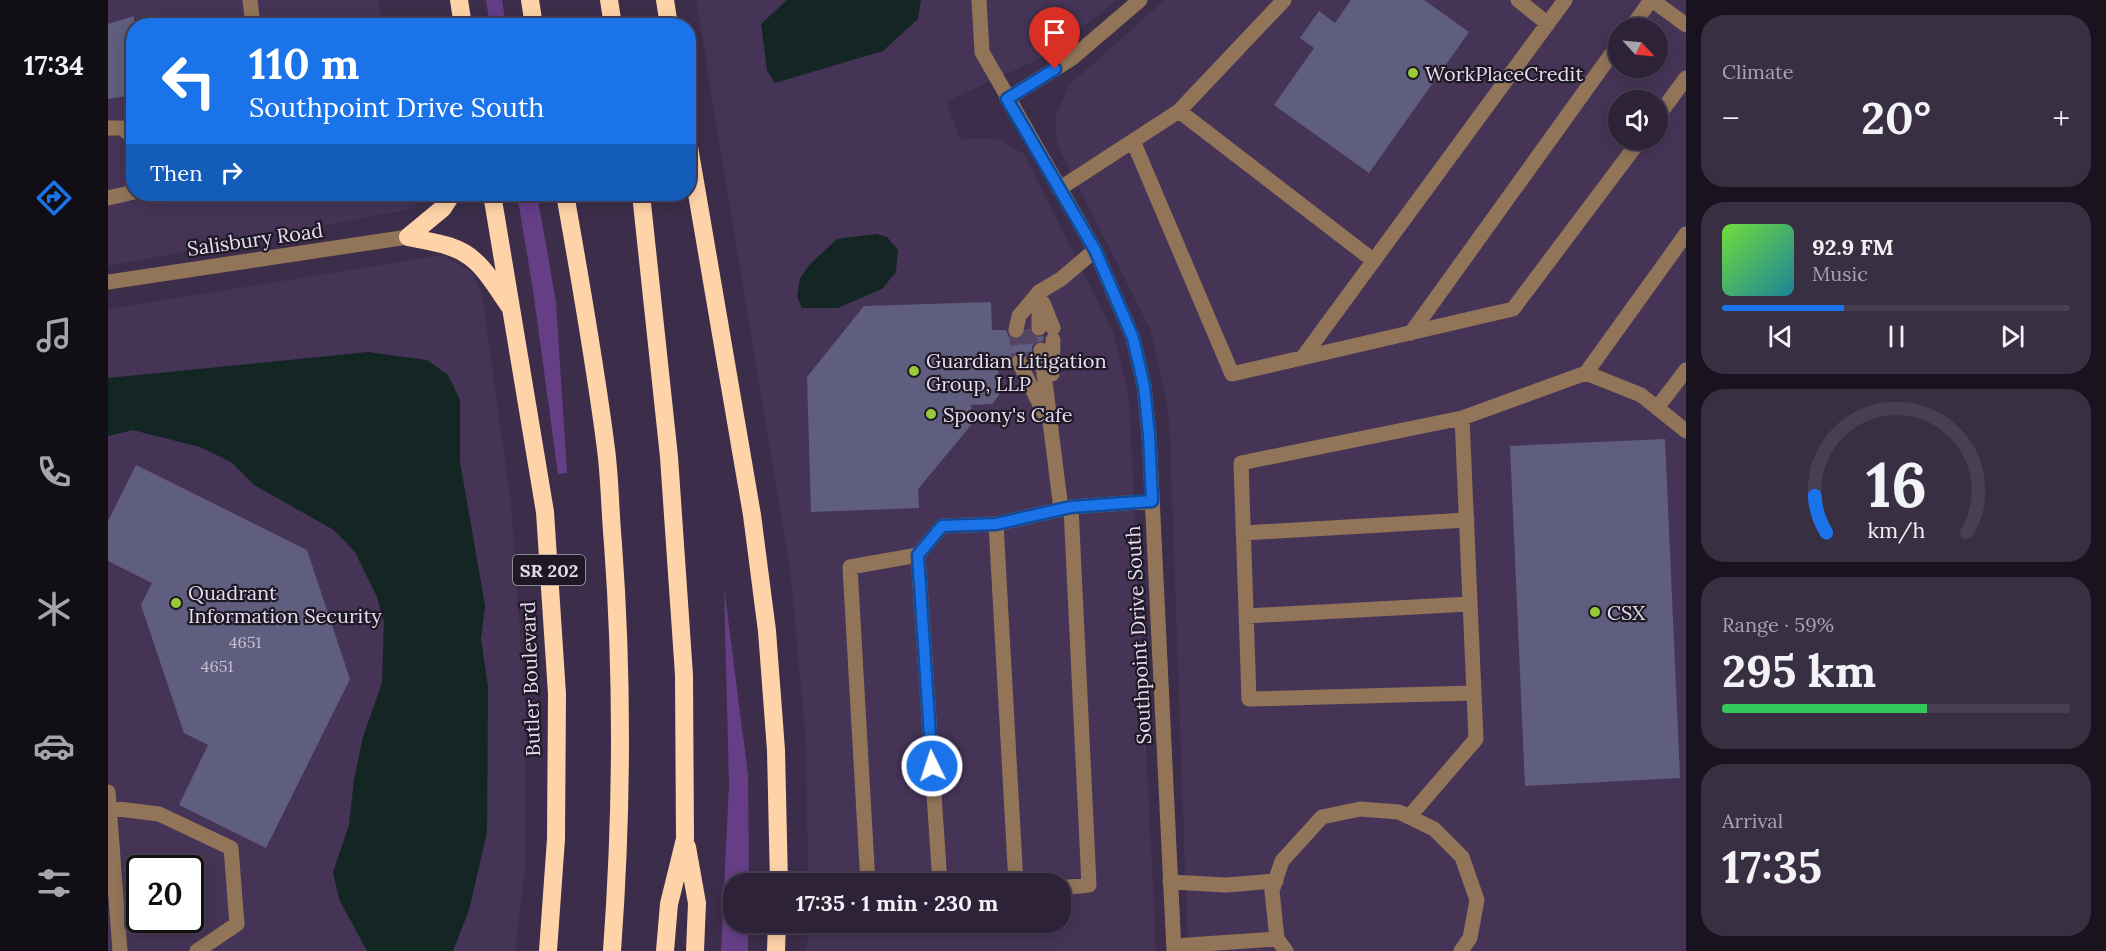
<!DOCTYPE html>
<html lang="en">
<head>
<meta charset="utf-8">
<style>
  :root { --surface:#2d2238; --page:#392f43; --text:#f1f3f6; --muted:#a7a4ae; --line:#483f53; --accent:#1a73e8 }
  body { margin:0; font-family:Lora,serif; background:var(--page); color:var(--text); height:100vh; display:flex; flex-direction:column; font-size:22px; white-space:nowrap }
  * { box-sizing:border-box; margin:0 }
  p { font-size:20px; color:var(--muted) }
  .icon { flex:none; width:33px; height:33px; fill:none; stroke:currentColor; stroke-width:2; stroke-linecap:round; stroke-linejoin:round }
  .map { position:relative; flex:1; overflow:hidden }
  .details { display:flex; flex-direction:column; gap:15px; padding:15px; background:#19131f; width:420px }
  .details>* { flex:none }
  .guide { position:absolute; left:18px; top:18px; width:570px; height:183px; border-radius:24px; box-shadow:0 3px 15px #0003,0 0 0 2px var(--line); background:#1a73e8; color:#fff; overflow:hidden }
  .needle { width:39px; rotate:116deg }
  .tools { position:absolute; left:1500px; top:18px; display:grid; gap:12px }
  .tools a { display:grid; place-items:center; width:60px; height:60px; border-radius:50%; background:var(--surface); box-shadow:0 3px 15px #0003,0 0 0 2px var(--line); font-size:30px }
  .speed { position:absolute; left:18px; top:855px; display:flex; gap:12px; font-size:30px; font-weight:700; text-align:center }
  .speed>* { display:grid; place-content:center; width:78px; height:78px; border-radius:50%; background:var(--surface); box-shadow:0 3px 15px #0003,0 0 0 2px var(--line); line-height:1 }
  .speed .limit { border:3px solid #111; border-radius:9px; background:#fff; color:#111 }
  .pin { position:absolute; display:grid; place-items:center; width:51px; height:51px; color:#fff; margin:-62px -26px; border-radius:50% 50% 50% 0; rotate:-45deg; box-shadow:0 0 6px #0007 }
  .pin .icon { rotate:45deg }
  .me { position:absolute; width:66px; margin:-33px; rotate:356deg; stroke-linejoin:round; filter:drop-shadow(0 0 4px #0008) }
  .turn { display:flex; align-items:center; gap:21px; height:126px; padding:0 24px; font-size:27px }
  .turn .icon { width:78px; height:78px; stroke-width:2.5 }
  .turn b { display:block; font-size:42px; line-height:51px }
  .then { display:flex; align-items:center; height:57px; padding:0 24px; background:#0003; gap:12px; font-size:22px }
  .big { font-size:45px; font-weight:700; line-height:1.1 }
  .details .widget { flex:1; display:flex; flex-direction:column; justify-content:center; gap:9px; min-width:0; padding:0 21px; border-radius:24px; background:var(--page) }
  .details .dial { align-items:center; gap:0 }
  .dial svg { height:156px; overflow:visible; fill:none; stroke:var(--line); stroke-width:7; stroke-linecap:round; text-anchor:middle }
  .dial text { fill:var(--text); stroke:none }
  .song { display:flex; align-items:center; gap:18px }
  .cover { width:72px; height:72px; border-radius:9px; background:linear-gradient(135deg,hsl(100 70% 55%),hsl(190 70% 35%)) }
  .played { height:6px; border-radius:3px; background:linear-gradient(90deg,var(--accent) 35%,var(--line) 35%) }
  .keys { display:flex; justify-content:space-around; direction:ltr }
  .heat { display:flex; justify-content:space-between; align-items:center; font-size:33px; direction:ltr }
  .charge { height:9px; border-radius:4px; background:linear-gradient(90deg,#34c759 59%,var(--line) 0) }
  .trip { position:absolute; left:615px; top:873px; width:348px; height:60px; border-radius:24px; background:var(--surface); box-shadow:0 3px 15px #0003,0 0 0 2px var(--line); font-weight:700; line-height:60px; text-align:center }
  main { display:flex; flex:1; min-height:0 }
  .menu { display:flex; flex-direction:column; width:108px; justify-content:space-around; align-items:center; background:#120e16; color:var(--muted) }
  .menu .icon { width:42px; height:42px }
  .menu .selected { color:var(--accent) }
  .menu b { font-size:27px; color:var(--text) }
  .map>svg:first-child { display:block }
  .built { fill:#463457; fill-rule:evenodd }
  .green { fill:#653e86 }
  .water { fill:#142624 }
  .building { fill:#605e7e }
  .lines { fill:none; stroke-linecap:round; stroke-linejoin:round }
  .minor-tunnel { stroke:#554763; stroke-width:15; stroke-dasharray:15 8; stroke-linecap:butt }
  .minor { stroke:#927558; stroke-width:15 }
  .highway { stroke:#fed3a8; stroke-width:18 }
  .route-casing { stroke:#114b97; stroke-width:15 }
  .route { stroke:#1a73e8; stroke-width:10 }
  .poi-dot { fill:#99cb36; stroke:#1f1926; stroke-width:2 }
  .labels { text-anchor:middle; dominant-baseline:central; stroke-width:4.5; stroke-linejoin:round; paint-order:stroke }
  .number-label { font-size:16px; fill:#c4bdd3 }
  .shield { fill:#1f1926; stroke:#aaa2b3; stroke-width:1.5 }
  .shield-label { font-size:18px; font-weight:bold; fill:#e5ddef }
  .poi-label { font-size:20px; fill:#e5ddef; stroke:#1f1926; text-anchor:start }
  .street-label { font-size:20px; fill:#e5ddef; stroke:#1f1926 }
</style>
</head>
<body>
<main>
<nav class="menu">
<b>17:34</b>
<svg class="icon selected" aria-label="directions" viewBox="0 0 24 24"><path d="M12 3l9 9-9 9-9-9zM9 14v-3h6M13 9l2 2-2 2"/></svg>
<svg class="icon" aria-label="music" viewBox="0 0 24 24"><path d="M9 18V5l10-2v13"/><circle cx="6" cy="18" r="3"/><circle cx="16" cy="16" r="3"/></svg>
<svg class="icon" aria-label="phone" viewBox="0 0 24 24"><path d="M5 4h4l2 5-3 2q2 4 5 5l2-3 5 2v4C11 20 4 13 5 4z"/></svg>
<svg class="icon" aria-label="climate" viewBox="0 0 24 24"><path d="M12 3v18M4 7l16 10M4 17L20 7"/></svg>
<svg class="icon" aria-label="car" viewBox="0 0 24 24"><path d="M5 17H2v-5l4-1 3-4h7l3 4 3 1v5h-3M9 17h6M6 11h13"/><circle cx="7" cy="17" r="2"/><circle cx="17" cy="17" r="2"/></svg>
<svg class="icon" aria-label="filters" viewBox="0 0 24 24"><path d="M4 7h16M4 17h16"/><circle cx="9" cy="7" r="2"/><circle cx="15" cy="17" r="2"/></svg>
</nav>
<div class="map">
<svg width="1578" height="951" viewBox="0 0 1578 951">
  <rect width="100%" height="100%" fill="#3c2d4a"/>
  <path class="built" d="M0,0h270l5,25 -249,1v168h279l3,14 -308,58z
    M588,0h421l-68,54 -103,48 15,38 13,-2 26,2 24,14 90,180 15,63 27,554h-349l1,-28 252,-1v-38l-252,-1 -2,-140 -15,-166z
    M1057,0h521v951h-498l-19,-537 -18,-83 -93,-185 -3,-28 14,-33zM1510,28h40v40h-40zM1510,100h40v40h-40z
    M335,255l29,17 10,21 29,211 14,203v162l-10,82h-62l16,-41 18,-78 1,-145 -7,-48 4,-33 -25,-144v-62l-352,-22v-69z
    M25,430l67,17 31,15 23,23 80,45 21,22 22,45 7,25 -2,61 -19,54 -9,43 -5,45 -16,47 6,27 28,52h-259v-515zM32,868h50v52h-50z"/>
  <path class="green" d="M378,0h16l4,25h-16z
    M409,194h20l19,108 11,171 -9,1 -25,-184z
    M616,587l24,188 1,108 -15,1v38l14,1v28h-27l8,-166z"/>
  <path class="water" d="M679,0h134l-3,19 -35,32 -108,32 -8,-12 -6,-47z
    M768,234l11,3 11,13 -2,22 -14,17 -44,19h-36l-5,-11 3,-19 10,-14 27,-25z
    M260,352l59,8 21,15 12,25v62l25,144 -4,33 7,48 -1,145 -18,78 -16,41h-86l-28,-52 -6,-27 16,-47 5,-45 9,-43 19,-54 2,-61 -7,-25 -22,-45 -21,-22 -80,-45 -23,-23 -31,-15 -67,-17 -25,6v-58z"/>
  <path class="building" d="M1243,0h73l45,32 -100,141 -95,-68 40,-57 -14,-10 19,-27 16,12z
    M26,16v79l-26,4v-75z
    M883,302l1,28h14l3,7 6,3 8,-3 3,-8h3l6,8 9,-1 -1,5 -7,1 -4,4v15h-3l-4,-7 -6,-2 -8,4 -2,6h-11l1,33 -7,9 -21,1 1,19 -54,65 1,19 -108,4 -4,-135 57,-71z
    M1557,439l15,339 -155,8 -15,-340z
    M28,465l171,85 43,129 -84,169 -87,-43 29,-60 -24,-12 -43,-128 11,-22 -44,-22v-40z"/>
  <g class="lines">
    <path class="minor-tunnel" d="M921,329l3,32
      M908,330l3,32"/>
    <path class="minor" d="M142,0l3,26
      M871,0l3,52 113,198 38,88 11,48 5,48 25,517
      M1410,0l30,24
      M1544,0l34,25
      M1523,28l20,-28
      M899,99l64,-40 69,-59
      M1071,111l195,150
      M1550,116l28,-38
      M0,128h14l12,10
      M1025,141l99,233 281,-65 127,-169
      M951,189l120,-78 105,-111
      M0,198l26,-6
      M0,282l300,-45
      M935,303l10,25
      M931,328v-36l22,-13 34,-29
      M908,330l3,-14 20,-24
      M1303,333l207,-288
      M933,350l20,159
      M1195,357l262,-357
      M911,362l26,53
      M1478,373l55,22 45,36
      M944,374l1,-34
      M1549,408l29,-38
      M1354,418l124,-45 100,-139
      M888,524l20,360
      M1135,533l224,-13
      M810,555l22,329
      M1138,616l224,-12
      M0,792l12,159
      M2,808l49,6 72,34 6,76 -40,27
      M1301,817l67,-78 -14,-321 -221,45 8,236 224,-6
      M1062,882l56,3 50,-4
      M760,884l-18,-317 68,-12 24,-29 54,-2 75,-17 81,-6
      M952,888l29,-3 -18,-378
      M1066,946l103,-7
      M1178,951l-9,-12 -5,-48 10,-30 40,-44 38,-8 39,3 35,17 28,28 15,43 -7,38 -9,13"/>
    <path class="highway" d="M351,0l4,26
      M422,0l4,26
      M501,0l4,26
      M557,0l4,26
      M580,141l64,374 15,116 9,119 3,134
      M384,194l53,318 12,182 -1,145 -8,112
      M457,194c15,84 30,169 41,255 4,31 4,63 7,95 10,136 9,271 -1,407
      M533,194l28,263 15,218 1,164 -16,65 -4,47
      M300,237c23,5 49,7 67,24 14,12 24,31 35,46
      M300,237l35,-29 9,-14
      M579,847l10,56 -2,48
      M668,951l1,-29"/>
  </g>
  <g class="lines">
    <defs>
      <path id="route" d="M824,766l-14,-211 24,-29 54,-2 75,-17 81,-6 -3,-67 -5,-48 -11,-48 -38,-88 -88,-151 48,-30"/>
    </defs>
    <use href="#route" class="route-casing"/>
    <use href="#route" class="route"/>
  </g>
  <g class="poi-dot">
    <circle cx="1305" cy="73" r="6"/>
    <circle cx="806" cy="371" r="6"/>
    <circle cx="823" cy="414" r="6"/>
    <circle cx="68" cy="603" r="6"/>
    <circle cx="1487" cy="612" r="6"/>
  </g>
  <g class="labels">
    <g class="number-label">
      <text x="137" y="642">4651</text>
      <text x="109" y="666">4651</text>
    </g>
    <rect class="shield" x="405" y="555" width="72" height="30" rx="4.5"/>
    <g class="shield-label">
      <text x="441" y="570">SR 202</text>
    </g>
    <g class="poi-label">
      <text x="1317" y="73">WorkPlaceCredit</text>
      <text x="818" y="360">Guardian Litigation<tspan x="818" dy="23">Group, LLP</tspan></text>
      <text x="835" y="414">Spoony's Cafe</text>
      <text x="80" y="592">Quadrant<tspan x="80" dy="23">Information Security</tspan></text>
      <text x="1499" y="612">CSX</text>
    </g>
    <g class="street-label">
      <text transform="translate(147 239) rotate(-8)">Salisbury Road</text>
      <text transform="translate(1030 635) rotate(-93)">Southpoint Drive South</text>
      <text transform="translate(422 679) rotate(-92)">Butler Boulevard</text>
    </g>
  </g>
</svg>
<div class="tools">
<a><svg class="needle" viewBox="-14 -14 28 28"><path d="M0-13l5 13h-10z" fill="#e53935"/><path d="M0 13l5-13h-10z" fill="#a7a4ae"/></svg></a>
<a><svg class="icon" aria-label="sound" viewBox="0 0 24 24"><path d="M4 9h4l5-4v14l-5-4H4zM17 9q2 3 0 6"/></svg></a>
</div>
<div class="speed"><div class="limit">20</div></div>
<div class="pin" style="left:947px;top:69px;background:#d93025"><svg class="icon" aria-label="arrive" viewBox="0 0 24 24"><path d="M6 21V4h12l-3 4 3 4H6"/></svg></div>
<svg class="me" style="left:824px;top:766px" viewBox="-20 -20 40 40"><circle r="17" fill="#1a73e8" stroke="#fff" stroke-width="3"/><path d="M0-11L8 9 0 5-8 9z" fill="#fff"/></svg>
<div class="trip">17:35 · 1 min · 230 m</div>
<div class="guide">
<div class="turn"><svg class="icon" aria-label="left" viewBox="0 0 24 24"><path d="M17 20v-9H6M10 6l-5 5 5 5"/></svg><div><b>110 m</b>Southpoint Drive South</div></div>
<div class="then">Then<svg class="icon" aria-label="right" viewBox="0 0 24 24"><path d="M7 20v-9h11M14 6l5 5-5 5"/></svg></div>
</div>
</div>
<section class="details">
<div class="widget"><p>Climate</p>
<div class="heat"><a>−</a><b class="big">20°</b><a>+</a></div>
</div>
<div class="widget">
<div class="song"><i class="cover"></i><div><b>92.9 FM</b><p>Music</p></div></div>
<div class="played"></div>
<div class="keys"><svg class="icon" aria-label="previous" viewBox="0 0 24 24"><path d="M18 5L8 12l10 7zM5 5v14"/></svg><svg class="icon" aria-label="pause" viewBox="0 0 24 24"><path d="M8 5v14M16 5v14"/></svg><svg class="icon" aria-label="next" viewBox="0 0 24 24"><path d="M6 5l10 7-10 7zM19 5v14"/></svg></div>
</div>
<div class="widget dial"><svg viewBox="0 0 100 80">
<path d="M14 69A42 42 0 1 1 86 69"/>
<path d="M14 69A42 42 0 0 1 8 50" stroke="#1a73e8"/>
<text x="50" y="56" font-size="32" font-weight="700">16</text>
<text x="50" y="72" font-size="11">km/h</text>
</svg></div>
<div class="widget"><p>Range · 59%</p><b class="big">295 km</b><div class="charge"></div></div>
<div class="widget"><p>Arrival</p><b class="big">17:35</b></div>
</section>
</main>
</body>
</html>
